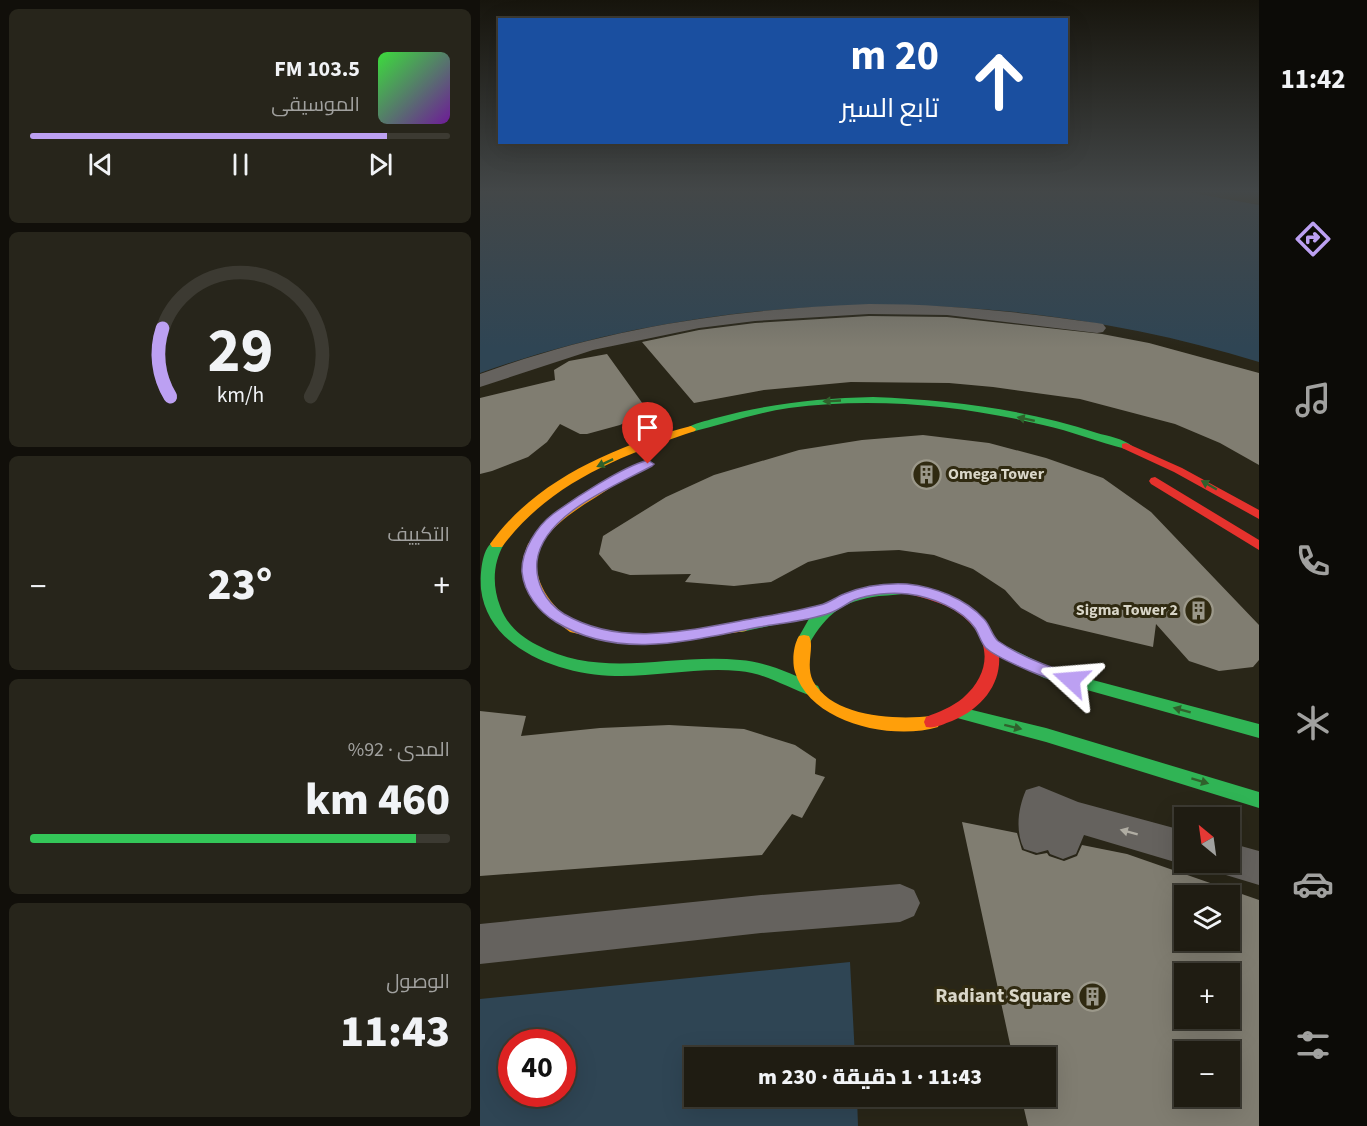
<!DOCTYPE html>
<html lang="ar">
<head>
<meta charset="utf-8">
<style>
  :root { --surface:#1f1c12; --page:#27251b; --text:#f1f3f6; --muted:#a1a19f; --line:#3c3a32; --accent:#bca0f2 }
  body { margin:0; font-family:"Source Sans 3",Cairo,sans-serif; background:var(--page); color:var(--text); direction:rtl; height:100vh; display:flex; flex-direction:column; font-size:22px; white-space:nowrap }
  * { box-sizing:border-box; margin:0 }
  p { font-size:20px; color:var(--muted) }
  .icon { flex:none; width:33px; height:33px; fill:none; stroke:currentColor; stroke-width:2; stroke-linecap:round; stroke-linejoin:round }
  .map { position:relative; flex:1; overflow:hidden; direction:ltr }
  .sheet { display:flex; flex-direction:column; gap:9px; padding:9px; background:#110f0a; width:480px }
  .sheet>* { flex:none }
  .guide { position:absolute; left:18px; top:18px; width:570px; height:126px; border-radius:0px; box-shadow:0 6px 24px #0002,0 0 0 2px var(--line); direction:rtl; background:#1a4fa0; color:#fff; overflow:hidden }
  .needle { width:39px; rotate:331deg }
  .buttons { position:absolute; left:694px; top:807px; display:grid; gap:12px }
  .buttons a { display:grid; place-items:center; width:66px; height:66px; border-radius:0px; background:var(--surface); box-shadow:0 6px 24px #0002,0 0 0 2px var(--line); font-size:30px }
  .speed { position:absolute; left:18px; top:1029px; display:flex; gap:12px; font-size:30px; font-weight:700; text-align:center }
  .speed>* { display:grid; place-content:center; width:78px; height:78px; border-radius:50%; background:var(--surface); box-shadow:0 6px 24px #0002,0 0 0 2px var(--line); line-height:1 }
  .speed .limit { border:9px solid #d22; background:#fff; color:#111 }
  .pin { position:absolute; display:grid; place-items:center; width:51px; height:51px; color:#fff; margin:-62px -26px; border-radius:50% 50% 50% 0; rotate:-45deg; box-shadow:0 0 6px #0007 }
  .pin .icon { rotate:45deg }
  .me { position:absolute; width:66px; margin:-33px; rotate:289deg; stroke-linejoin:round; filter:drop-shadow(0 0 4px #0008) }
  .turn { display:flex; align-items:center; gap:21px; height:126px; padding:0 30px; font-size:27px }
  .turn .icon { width:78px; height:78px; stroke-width:2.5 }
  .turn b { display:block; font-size:42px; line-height:51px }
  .big { font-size:45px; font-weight:800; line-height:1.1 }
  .sheet .tile { flex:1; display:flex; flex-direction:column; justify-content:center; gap:9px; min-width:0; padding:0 21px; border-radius:9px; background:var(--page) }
  .sheet .dial { align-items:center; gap:0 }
  .dial svg { height:156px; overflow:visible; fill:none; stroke:var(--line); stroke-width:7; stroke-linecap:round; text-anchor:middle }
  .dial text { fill:var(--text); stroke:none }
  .song { display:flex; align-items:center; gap:18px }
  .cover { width:72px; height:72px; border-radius:9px; background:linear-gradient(135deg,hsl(120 70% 55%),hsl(280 70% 35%)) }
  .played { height:6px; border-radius:3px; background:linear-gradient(90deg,var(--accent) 85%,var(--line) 85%) }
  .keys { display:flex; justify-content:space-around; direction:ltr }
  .heat { display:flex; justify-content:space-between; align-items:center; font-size:33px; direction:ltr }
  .charge { height:9px; border-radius:4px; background:linear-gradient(90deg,#34c759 92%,var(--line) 0) }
  .trip { position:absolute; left:204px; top:1047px; width:372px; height:60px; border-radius:0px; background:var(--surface); box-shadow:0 6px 24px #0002,0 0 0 2px var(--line); font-weight:800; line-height:60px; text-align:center; direction:rtl }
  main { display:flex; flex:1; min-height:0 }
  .dock { display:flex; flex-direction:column; width:108px; justify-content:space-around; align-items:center; background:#0c0b07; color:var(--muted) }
  .dock .icon { width:42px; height:42px }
  .dock .on { color:var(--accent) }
  .dock b { font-size:27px; color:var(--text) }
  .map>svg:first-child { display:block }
  .sand { fill:#383012 }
  .water { fill:#2f4554; fill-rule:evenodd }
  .building { fill:#807d71; fill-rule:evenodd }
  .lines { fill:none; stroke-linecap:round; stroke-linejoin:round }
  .street { fill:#65625e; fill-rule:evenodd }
  .fast { fill:#30b455; fill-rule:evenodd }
  .slow { fill:#ff9f0a; fill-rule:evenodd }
  .jam { fill:#e5322d; fill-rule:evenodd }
  .oneway { fill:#30612c }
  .oneway2 { fill:#b0ada3 }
  .route { fill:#bca0f2; stroke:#7a689d; stroke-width:1.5 }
  .labels { text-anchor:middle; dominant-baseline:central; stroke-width:6; stroke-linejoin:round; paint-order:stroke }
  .poi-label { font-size:16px; font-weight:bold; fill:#d9d6c8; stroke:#302a11; text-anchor:start }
  .near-poi-label { font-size:20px; font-weight:bold; fill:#d9d6c8; stroke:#302a11; text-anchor:end }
</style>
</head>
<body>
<main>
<nav class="dock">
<b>11:42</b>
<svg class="icon on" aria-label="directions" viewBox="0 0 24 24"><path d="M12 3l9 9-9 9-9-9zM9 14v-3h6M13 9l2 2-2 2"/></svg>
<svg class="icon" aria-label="music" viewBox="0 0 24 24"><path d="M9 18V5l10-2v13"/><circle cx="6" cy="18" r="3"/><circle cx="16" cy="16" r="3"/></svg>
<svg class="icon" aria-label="phone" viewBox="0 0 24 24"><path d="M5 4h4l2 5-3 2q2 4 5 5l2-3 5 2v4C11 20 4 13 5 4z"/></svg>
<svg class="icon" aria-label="climate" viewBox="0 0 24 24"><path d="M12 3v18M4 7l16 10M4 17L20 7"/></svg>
<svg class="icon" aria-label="car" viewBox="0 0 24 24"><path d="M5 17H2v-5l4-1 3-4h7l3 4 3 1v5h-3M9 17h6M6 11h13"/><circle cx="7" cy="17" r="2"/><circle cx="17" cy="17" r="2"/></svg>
<svg class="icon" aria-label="filters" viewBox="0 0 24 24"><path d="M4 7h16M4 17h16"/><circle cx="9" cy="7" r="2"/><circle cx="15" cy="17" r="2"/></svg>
</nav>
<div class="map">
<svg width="779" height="1126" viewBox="0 0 779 1126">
  <rect width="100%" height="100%" fill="#292618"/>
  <path class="sand" d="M696,190h60l23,4v11z"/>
  <path class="water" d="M0,190h696l83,15v157c-251,-78 -531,-77 -779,11z
    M370,962l5,95 -161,1v38l163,1 1,29h-378v-127zM82,1042v52h-50v-52z"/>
  <path class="building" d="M389,316l78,1 155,17 47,9 110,30v92l-39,-22 -45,-19 -95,-25 -87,-12 -44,-4 -98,-1 -87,8 -70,13 -52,-61 57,-12 56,-7z
    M127,354l41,57 -28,14 -33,9h-7l-20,-10 -13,18 -19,15 -36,14 -12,3v-76l75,-18 -1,-10 15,-9z
    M443,435l66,8 57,15 57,20 48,34 108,113v35l-6,7 -34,4 -30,-10 -33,-37 -3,23 -106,-25 -26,-14 -16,-18 -32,-21 -39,-14 -35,-5 -51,2 -40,10 -37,20 -37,4 -49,-4 6,-8 -61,1 -18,-5 -13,-16 4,-18 63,-39 48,-22 85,-25 63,-10z
    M0,711l46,5 -5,20 79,-8 69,-3 75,4 51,16 21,14 -1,15 10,3 -23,41 -10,-4 -30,41 -282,21z
    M482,822l55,11 5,17 14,5 11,-2 2,3 15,5 13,-5 5,-11 45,9 132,46v226h-231l-7,-30h25v-38h-33zM705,896h45v44h-45zM705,974h45v44h-45zM705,1052h45v44h-45z"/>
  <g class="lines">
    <path class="street" d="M389,304c78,0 151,8 228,19l6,1 3,4 -3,4 -6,1 -150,-18 -78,-1 -114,7 -56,7 -106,22 -113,37v-13c128,-47 253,-65 389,-70z
      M559,786l39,16 107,29v31h6l-6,3 -101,-30 -8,19 -13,5 -13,-5 -2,-4 -11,3 -13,-4c-9,-18 -6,-41 2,-59z
      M750,843l29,8v34l-43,-13 -4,-10h18z
      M420,884l14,6 6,13 -6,13 -14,6 -139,11 -281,31v-40l281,-29z"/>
    <path class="fast" d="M393,397c76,3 152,12 224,36 11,3 27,6 35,13l-6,3c-28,-7 -55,-18 -83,-24 -83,-20 -170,-28 -254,-17 -34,5 -65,16 -98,24l-5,-3c7,-6 20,-8 30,-11 52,-14 103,-20 157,-21z
      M17,540l7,4c-11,19 -12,41 -4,62 6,18 20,30 37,39 65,35 133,8 203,15 27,2 53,14 78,26l2,4 -2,4 -6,2c-25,-8 -46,-23 -73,-25 -42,-4 -82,6 -124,5 -53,-1 -127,-26 -134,-87 -1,-13 0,-45 16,-49z
      M427,584l7,5 -2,3c-11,3 -22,3 -33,4 -36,5 -52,17 -70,48h-10l-2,-4 13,-23 -69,15 -5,-1 -2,-4 2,-4 5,-1 84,-17 17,-9 19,-6z
      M511,639l64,31 204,54v14l-215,-60 -58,-30 -3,-4 3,-4z
      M476,706l90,22 213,64v16l-213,-66 -96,-26 -2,-4 2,-4z"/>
    <path class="slow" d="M211,426l5,3 -1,2c-73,24 -146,52 -193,116h-10l-2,-3c45,-64 127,-99 201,-118z
      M129,479l6,4 -2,3c-25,17 -54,31 -71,57 -18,30 11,71 39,81 10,4 22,6 32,8 42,6 86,-4 128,-10l5,1 2,4 -2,4 -86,12 -46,-1 -44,-10 -29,-22 -18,-36v-16l5,-14 23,-28z
      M324,635l5,1c6,11 -4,28 4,45 20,37 84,39 119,35l6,1 2,5 -2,5c-46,14 -128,-4 -143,-55 -3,-10 -2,-26 4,-36z"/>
    <path class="jam" d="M646,443l56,25 77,42v9l-85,-47 -52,-24v-4z
      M675,477l104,63v10l-108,-66 -2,-3 2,-3z
      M427,584c22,6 47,10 64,24 46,36 33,92 -19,113 -9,3 -17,8 -26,6l-2,-5 2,-5c13,-5 26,-10 37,-19 32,-28 28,-65 -9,-88 -16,-9 -34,-13 -52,-18l-2,-3z"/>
  </g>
  <defs><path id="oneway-solid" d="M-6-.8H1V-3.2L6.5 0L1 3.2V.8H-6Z" transform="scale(1.5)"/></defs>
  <g class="oneway">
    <use href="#oneway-solid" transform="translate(352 401) rotate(177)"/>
    <use href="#oneway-solid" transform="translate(546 419) rotate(-168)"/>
    <use href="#oneway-solid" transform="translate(125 463) rotate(155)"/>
    <use href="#oneway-solid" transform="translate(729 485) rotate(-150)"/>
    <use href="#oneway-solid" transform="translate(702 710) rotate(-165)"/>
    <use href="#oneway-solid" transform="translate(533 727) rotate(14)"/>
    <use href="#oneway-solid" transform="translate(720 781) rotate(17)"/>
  </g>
  <use class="oneway2" href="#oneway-solid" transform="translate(649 832) rotate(-165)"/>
  <linearGradient id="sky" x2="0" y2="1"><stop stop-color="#17150d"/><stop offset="0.55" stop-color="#434748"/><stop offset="1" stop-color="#434748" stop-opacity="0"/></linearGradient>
  <rect width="779" height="348" fill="url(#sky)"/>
  <path class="route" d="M168,460l6,4 -2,2c-37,20 -109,48 -115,95 -2,21 8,41 27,53 55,32 117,18 176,7 26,-5 54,-9 80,-16 9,-2 16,-8 24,-11 19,-8 43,-11 63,-10 27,3 58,14 77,35 6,6 8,17 14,22 21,15 54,27 79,35l2,4 -2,4c-14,4 -80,-26 -91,-36 -5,-5 -7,-14 -11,-20 -14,-20 -44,-31 -67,-34 -17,-2 -38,0 -54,6 -8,4 -15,10 -24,13 -22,8 -48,10 -71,14 -67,13 -140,34 -203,-5 -17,-10 -32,-29 -34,-50 -1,-21 15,-46 31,-58 22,-16 69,-47 95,-54z"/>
  <defs>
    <symbol id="building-ring" viewBox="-11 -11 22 22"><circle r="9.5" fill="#302a11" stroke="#9b988a" stroke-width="1.5"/><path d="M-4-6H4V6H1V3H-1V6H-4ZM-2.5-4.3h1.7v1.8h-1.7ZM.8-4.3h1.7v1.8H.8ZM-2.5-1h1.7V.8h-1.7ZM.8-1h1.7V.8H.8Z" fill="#9b988a"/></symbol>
  </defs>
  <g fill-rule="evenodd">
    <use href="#building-ring" x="430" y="458" width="33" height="33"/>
    <use href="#building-ring" x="702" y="594" width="33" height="33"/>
    <use href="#building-ring" x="596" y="980" width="33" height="33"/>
  </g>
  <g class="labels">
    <g class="poi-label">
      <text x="468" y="474">Omega Tower</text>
      <text x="698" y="610" text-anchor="end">Sigma Tower 2</text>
    </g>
    <g class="near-poi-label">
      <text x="591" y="996">Radiant Square</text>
    </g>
  </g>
</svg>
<div class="buttons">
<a><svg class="needle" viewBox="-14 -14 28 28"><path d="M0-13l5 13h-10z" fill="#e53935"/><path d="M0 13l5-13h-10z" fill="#a1a19f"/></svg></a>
<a><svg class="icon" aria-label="layers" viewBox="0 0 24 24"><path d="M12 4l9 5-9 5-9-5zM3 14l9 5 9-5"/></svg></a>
<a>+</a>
<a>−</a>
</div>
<div class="speed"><div class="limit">40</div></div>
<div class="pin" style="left:168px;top:464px;background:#d93025"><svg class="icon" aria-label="arrive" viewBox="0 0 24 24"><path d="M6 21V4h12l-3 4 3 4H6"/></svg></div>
<svg class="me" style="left:591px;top:680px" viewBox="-20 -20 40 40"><path d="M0-17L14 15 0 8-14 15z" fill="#bca0f2" stroke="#fff" stroke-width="4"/></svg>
<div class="trip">11:43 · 1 دقيقة · 230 m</div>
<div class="guide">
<div class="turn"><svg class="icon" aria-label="ahead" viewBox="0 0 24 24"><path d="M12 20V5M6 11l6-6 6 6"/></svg><div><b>20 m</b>تابع السير</div></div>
</div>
</div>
<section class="sheet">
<div class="tile">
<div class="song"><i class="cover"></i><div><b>103.5 FM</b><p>الموسيقى</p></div></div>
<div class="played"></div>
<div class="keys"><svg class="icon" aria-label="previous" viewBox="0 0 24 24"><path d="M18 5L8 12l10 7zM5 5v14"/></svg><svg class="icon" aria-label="pause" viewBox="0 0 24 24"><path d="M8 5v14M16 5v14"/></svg><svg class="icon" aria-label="next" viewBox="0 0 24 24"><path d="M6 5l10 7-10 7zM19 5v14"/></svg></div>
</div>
<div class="tile dial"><svg viewBox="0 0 100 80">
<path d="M14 69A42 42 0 1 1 86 69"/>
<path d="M14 69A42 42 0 0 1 10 34" stroke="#bca0f2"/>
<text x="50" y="56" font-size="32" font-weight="700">29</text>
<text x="50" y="72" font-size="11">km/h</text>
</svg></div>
<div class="tile"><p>التكييف</p>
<div class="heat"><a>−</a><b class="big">23°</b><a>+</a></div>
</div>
<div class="tile"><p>المدى · 92%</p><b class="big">460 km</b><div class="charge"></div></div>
<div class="tile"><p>الوصول</p><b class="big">11:43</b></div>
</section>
</main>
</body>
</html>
